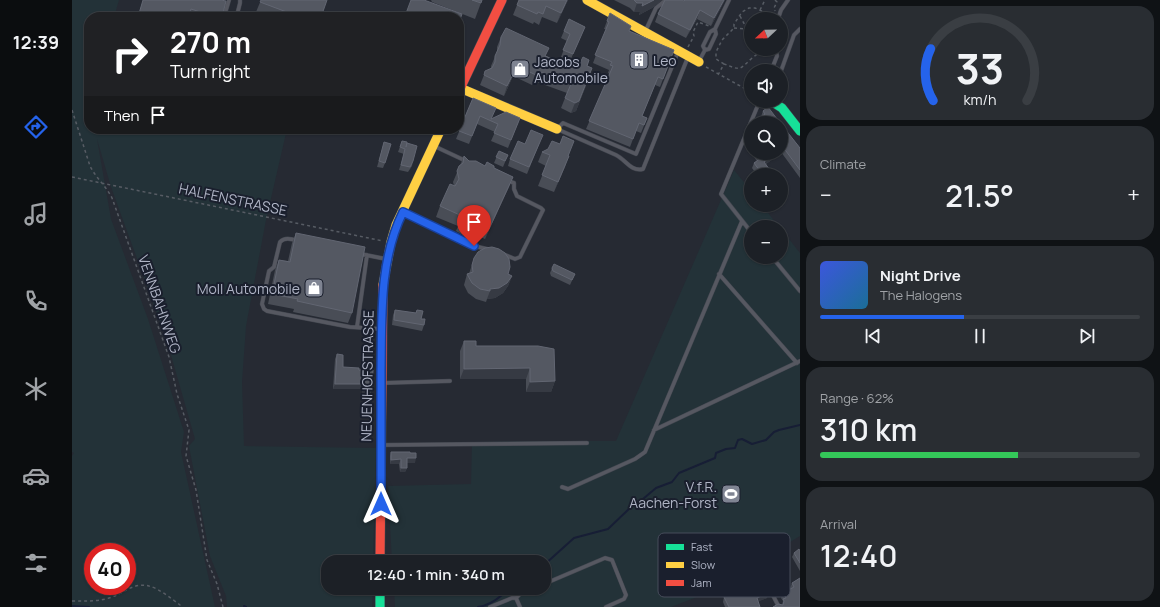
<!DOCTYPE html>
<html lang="en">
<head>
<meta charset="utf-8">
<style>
  :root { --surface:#1c2026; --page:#292d32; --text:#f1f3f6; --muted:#a0a3a7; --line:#3a3e43; --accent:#2563eb }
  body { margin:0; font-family:Manrope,sans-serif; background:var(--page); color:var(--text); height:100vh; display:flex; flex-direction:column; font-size:15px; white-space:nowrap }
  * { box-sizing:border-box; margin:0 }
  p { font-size:13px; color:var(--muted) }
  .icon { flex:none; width:22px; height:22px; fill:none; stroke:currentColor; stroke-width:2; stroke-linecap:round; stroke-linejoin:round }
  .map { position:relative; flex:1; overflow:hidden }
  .side { display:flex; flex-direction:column; gap:6px; padding:6px; background:#0f1215; width:360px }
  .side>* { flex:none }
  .guide { position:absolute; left:12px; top:12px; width:380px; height:122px; border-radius:16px; box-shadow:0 1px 3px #0004,0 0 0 1px var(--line); background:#202124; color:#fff; overflow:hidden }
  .needle { width:26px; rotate:248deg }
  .fabs { position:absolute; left:672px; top:12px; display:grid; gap:8px }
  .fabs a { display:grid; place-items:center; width:44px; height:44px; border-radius:50%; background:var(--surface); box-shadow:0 1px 3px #0004,0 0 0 1px var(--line); font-size:20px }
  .speed { position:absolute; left:12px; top:543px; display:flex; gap:8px; font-size:20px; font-weight:700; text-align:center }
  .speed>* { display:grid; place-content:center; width:52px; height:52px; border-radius:50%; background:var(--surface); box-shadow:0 1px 3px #0004,0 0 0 1px var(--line); line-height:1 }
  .speed .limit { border:6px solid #d22; background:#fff; color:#111 }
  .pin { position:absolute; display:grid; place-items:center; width:34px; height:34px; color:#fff; margin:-41px -17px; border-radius:50% 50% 50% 0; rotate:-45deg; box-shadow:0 0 4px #0007 }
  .pin .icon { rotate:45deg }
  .me { position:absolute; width:44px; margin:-22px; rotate:0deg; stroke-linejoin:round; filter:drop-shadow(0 0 3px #0008) }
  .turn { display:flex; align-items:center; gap:14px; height:84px; padding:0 20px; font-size:18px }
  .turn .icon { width:52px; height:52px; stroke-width:2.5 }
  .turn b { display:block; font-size:28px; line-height:34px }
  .then { display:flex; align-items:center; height:38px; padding:0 20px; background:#0003; gap:8px; font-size:15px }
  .big { font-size:30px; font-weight:600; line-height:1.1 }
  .side .widget { flex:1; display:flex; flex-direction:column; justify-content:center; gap:6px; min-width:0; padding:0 14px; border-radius:16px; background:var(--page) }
  .side .dial { align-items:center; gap:0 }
  .dial svg { height:104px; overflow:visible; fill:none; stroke:var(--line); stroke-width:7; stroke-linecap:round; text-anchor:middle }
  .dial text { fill:var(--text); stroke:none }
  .song { display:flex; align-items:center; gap:12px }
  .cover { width:48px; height:48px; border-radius:6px; background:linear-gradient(135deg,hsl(230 70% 55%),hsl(200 70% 35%)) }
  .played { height:4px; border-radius:2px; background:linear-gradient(90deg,var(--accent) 45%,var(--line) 45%) }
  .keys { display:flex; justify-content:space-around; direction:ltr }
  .heat { display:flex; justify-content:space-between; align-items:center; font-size:22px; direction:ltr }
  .charge { height:6px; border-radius:3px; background:linear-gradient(90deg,#34c759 62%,var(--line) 0) }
  .trip { position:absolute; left:249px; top:555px; width:230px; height:40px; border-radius:16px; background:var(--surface); box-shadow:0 1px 3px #0004,0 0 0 1px var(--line); font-weight:600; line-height:40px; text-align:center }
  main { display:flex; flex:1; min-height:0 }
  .tabs { display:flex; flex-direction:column; width:72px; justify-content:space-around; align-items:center; background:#0b0d0f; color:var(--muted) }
  .tabs .icon { width:28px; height:28px }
  .tabs .on { color:var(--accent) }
  .tabs b { font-size:18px; color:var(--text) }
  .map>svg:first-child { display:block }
  .green { fill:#233238; fill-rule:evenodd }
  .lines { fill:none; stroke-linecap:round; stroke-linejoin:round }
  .stream { stroke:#171e35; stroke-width:2 }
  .lane-casing { stroke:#434750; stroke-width:4.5 }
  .fast-casing { stroke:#434750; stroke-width:10 }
  .slow-casing { stroke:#434750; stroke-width:10 }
  .jam-casing { stroke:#434750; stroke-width:10 }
  .path { stroke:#575c64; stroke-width:1.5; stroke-dasharray:3 3; stroke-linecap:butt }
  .lane { stroke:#565861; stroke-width:3.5 }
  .fast { stroke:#16e098; stroke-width:9 }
  .slow { stroke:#ffcf43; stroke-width:9 }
  .jam { stroke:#f24e42; stroke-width:9 }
  .wall { fill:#494d56 }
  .shaded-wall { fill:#363a43 }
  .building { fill:#545862; stroke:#626672 }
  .route-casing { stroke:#184099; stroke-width:10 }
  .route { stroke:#2563eb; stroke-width:7 }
  .labels { text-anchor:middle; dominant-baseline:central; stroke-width:4; stroke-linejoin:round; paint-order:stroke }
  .poi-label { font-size:14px; fill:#afb4c5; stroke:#1a1f2d; text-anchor:start }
  .street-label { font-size:14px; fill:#afb4c5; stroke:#1a1f2d }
  .key { fill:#1a1f2d; stroke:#474c5b; stroke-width:1 }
  .key-label { font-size:11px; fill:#afb4c5 }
</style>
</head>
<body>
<main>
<nav class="tabs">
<b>12:39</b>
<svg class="icon on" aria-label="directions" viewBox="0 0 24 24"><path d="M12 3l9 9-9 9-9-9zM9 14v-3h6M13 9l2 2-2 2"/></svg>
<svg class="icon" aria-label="music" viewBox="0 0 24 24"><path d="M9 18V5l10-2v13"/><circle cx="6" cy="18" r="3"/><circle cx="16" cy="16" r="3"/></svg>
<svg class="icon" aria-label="phone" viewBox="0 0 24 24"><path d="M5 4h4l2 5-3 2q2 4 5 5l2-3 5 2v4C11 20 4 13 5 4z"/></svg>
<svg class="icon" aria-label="climate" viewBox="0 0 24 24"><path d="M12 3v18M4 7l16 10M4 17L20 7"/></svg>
<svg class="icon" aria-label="car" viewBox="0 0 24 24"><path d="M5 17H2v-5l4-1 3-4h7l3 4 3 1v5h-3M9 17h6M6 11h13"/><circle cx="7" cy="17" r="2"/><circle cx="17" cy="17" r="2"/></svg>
<svg class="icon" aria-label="filters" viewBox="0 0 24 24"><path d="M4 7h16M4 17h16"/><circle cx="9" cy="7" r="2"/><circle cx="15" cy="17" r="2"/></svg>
</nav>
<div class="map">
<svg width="728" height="607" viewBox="0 0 728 607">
  <rect width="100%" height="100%" fill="#262a33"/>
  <path class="green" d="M0,0h47l-5,17h-25v112h198l-21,91 -20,106 -4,56 2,64 132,2 -3,114h-45v26h45l-1,19h-145l-1,-11 -16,-40 -21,-110 6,-7 -28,-98 -56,-154 -14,-48 14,80 37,100 36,113 -3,20 34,155h-143v-151l2,-3 -2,-1zM21,552h34v34h-34z
    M662,170l17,21v14h11l17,22h-28v30h30v-28l19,24v283l-41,25 -51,23 2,8 -39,15h-276l-1,-19h150v-26h-152l-4,-76 83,-2 1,-42 67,-1h77z"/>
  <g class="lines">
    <path class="stream" d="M472,565l30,-27 34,-9 23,-22 6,-3 19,-16 16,-6 7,-9 36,-15 1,-5 10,-4 9,-1 3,-8 4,-1 10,5 14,-4 8,-8 5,-2 21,-5
      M0,606l17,1
      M172,606l2,1
      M406,607c8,-1 17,-6 24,-12 4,-4 5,-6 11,-7"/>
    <defs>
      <path id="lane" d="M152,17l5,-17
        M162,17l3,-2 3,-12v-3
        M706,19l3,-9 7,-10
        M573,32l11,-24 10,-8
        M633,50l4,-1 7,-15 -1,-5
        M606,52l-42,102 -73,-31 -6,6 59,26c10,5 15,17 27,14l45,-112
        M627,61l6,-11 -2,-4 7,-14 5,-3 14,-29
        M699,71l6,-15 -1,-7
        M709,71l13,-36 6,-6
        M362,146l32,15
        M332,212l70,34 13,3
        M679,232l-30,-38 37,-89 4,-4
        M226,241c-7,-2 -13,-4 -18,1l-6,25 -5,4 -7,33 2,5 3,2 83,16 31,2
        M289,254l25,5
        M431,254l12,5 5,-2 23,-47 -2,-2 -24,-12 -3,-7v-6l-6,-2
        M700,257l28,34
        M647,274l78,89
        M285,327l10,-72
        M310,383l68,-2
        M582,430l146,-69
        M310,445l205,-2
        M490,487l6,2 67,-30 10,-7 97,-231
        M681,557l26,50
        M472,584l61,-26 7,2 14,35 -2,4 -18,8
        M444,598l4,9
        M418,607l22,-9h4l4,-4 13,-6"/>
      <path id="fast" d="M699,101l11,7 18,23
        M308,588v19"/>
      <path id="slow" d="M515,0l112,62
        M388,88l97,41
        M311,285l8,-43 5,-17 45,-96"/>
      <path id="jam" d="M387,91l43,-91
        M308,562l3,-277"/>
    </defs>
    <use href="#lane" class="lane-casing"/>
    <use href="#fast" class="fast-casing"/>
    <use href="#slow" class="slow-casing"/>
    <use href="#jam" class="jam-casing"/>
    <path class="path" d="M703,0l2,2 -3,6 1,3
      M688,10l5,-10
      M668,16l7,13
      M662,28l13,1 4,5
      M616,47l6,-11 -1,-4 5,-10 11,4
      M652,64l-8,-5v-7l6,-12 12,-12v-4l8,-12 7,-4h6l16,7 2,3
      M634,67l45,25
      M646,75l6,-11c17,6 14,7 27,-5 4,-4 9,-6 13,-10
      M0,110l18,56c6,12 16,20 22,32l57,159 8,37 12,36 -3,26 10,34 11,70 10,24 6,23
      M0,177l311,64
      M0,601c13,0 24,1 37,-3 14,-4 24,-16 40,-12 9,2 23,13 31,19l1,2"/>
    <use href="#lane" class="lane"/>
    <use href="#fast" class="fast"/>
    <use href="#slow" class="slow"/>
    <use href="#jam" class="jam"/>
  </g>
  <path class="wall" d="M71,0h78l1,17h-84z
    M189,0l60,17h-51l-14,-5z
    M359,0h51l-7,19 -43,-17z
    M496,0l-11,23 -15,-6 -3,8 -5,-3 -1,2 -20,-9 4,-10z
    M542,0h48l-10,8 -13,7 1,-3h-6l-4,-4z
    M653,0l-14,26 -14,-7 -11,19 -31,-16 3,-8 26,-13z
    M538,13l19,18 45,19 -14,37 -5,-2 -13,31 5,2 -6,15 -5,-2 -6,16 -44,-18 24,-55 -2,-1 1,-3 -16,-7 13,-34h-2z
    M497,19l16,8 -15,34 -9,-4 6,-16 -6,-3z
    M429,37l76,32 12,-9 -2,6 2,12 -13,33 -5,2 -10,-5 6,-15 -33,-12 -2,4 -19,-9 -9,20 -24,-11 4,-10 7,-7v-2l6,-14v-5z
    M401,98l19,21 28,-1 -12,30 -17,-7 4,-9 -18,-8 -8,20 -13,-5z
    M691,111l17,12h-21v-1z
    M709,124l19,24v30l-19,-26z
    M330,141l5,3 6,17 -1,5 -4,6 -9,-2 5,-16 -6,-2z
    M312,142l1,21 -2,5 -6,-1z
    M468,142l-13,32 -19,-8 2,-7 15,-15z
    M427,151l9,4 -5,12 -9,-4z
    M470,152l26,4 -3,11 -11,25 -16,-6 8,-20 -8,-4z
    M683,153h26l-15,11 6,9 -1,2h-14l-5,-7 2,-5 3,-2 -4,-5z
    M392,156l5,5 16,5 9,2 19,9 -4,10 -24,52 -20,-9 -2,5 -7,-4 2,-5 -22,-9 4,-11 14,-20 -1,-4z
    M224,233l56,80 -4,10 -55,-11 1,-3 -26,-5 7,-34 4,-10 9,1 4,-18z
    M684,257h7l-4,3z
    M402,258l38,18 -4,10 -5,7 -8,5 -8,1 -1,3 -10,-3 -8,-6 -4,-8 3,-11h2z
    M480,268l23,6 -5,11 -19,-9 -1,-3z
    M323,310l21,3 1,-3 7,15 -2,6 -30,-6 1,-10z
    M392,341l12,5h62l17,35 -4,11h-25v-13h-66v-28z
    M265,354l6,13 16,3 12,23h-9v-4h-29l2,-30z
    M319,452l19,1 5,10h-8v5l-2,4h-5l-1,-8h-9v-8z
    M728,551v20l-8,-14 2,-4z
    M728,578v29l-18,-2 1,-4 -2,-3 2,-5 7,-4v-1l2,-5z
    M696,593l-1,5 -9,3 2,6h-35l-2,-5 1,-5 24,-3z"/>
  <path class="shaded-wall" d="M495,0h1l-11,23 4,-10z
    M582,0h8l-10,8 -13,7 3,-9z
    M652,0h1l-14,26 3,-8z
    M565,3h6l-3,9h-6z
    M628,10l-3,9 -11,19z
    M445,66l-4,10 -9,20 3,-10z
    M517,78l-13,33 -5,2 4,-10z
    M704,153h5l-19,14 2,-5z
    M497,156l-4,11 -11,25 4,-10z
    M441,177l-4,10 -24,52 4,-10z
    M440,276l-4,10 -5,7 -8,5 -8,1 3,-8v-2z
    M458,368l-4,11h-66l4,-10z
    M483,381l-4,11h-25l4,-10z
    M263,384h29l-2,5h-29z
    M291,388h9l-1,5h-9z
    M335,458h9l-1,5h-10z
    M329,459l-2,5h-9l1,-4z
    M329,468h6l-2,4h-5z
    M696,593l-1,5 -12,5 2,-5z"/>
  <path class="building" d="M71,0h78l5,1 -4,16h-6l-25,-8 -2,8h-51z
    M189,0h66l-6,17h-21l-40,-15z
    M339,0h13l38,14 -3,8v-5h-52l-2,-1z
    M400,0h10l-1,3z
    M447,0h48l-6,13 -15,-7 -3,8 -5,-2 -1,2 -20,-9z
    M562,0h20l-12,6 1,-3h-6z
    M593,0h17l2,1 1,-1h39l-10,18 -14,-8 -10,20 -32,-16z
    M166,13l15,4h-16z
    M538,13l21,13 -2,5 45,19 -11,29 -5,-2 -16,39 5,2 -3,7 -5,-2 -6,16 -44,-18 24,-55 -3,-1 2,-3 -17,-7 14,-33 -2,-1z
    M497,19l16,8 -12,27 -10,-4 7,-16 -6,-3z
    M387,23l3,1 -3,6z
    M434,28l43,20 -4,8 32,13 6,-12 6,3 -2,6 5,2 -13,33 -4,2 -10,-5 6,-14 -33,-13 -2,4 -19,-9 -10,20 -23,-11 1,-4 7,-3 3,-6v-6l5,-11 1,-8z
    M387,32l4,2 -3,8h-1z
    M401,98l23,10 -5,11 15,-7 14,6 -9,22 -17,-7 4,-9 -18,-8 -8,20 -13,-5z
    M696,107l12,16h-15l-4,-6 4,-3 -2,-3z
    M709,124l19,24v22l-17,-23 -2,2z
    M459,130l12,5 -14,32 -19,-8 8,-18 7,3z
    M491,136l11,5 -6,15h1l-11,26 -16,-7 8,-20 -8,-3 6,-3 4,-8 8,3z
    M330,141l5,1 -1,5 1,-4 10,3 -4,15 -3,6 -9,-2 4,-16 -5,-2z
    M312,142l7,2 -6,19 -6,-2z
    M427,151l9,4 -3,6 -9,-4z
    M685,153h19l-12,9 8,11 -3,2h-6l-9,-12 7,-5z
    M392,156l5,5h7l9,5 2,-4 7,4v2l19,9 -24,52 -20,-10 -2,5 -7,-3 2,-5 -22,-10 10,-22 5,2 4,-7 -2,-8 2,-5 4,-3z
    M224,233l69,14 -13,66 -55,-12 1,-2 -26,-5 7,-34 11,2z
    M420,247l7,2 6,4 4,6 1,8 -2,7 4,2 -5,7 -8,5 -9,1v2l-10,-2 -8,-6 -5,-9 6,-2 -1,-7 2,-7 4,-6 7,-4z
    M482,264l21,10 -3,6 -19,-9 -1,-3z
    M323,310l21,3 1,-3 6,1 -2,8h4l-1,6 -30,-5z
    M392,341h12v5h62l16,3 1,32 -25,1v-14l-66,1z
    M265,354l6,1v12l16,1v2h14l-1,18h-9l1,-4h-29z
    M319,452h19v1h6v5h-9v10h-6v-9l-10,1z
    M727,549l1,2v12l-6,-10z
    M728,578v29h-27l5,-3 5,1 1,-4 -1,-2 3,-1 -3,-5 11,-6 -2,-4z
    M694,587l2,6 -11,5 3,9h-31l-5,-10 22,-9 2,6z"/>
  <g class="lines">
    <defs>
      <path id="route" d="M309,504c0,-45 0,-90 0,-134 1,-54 -2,-109 22,-158l71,34"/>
    </defs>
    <use href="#route" class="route-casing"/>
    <use href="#route" class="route"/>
  </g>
  <defs>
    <symbol id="building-square" viewBox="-11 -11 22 22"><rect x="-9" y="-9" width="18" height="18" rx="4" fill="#7f8492" stroke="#1a1f2d"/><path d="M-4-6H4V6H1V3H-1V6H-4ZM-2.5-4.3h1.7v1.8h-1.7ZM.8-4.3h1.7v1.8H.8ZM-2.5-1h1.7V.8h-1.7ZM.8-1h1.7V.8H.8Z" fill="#fff"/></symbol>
    <symbol id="shop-square" viewBox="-11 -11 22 22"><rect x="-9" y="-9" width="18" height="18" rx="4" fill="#7f8492" stroke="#1a1f2d"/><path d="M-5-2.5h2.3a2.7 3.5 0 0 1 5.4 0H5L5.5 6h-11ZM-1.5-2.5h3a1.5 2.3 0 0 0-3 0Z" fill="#fff"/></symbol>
    <symbol id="stadium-square" viewBox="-11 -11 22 22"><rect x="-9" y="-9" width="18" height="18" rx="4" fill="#7f8492" stroke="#1a1f2d"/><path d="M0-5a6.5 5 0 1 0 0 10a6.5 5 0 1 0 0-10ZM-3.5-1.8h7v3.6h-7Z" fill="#fff"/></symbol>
  </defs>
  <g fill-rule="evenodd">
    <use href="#building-square" x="556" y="49" width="22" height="22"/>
    <use href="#shop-square" x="437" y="58" width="22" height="22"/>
    <use href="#shop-square" x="231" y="277" width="22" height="22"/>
    <use href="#stadium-square" x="648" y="483" width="22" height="22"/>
  </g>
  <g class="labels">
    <g class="poi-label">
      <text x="581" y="60">Leo</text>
      <text x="462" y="61">Jacobs<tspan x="462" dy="16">Automobile</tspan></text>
      <text x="228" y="288" text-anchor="end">Moll Automobile</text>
      <text x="645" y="486" text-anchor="end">V.f.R.<tspan x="645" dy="16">Aachen-Forst</tspan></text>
    </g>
    <g class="street-label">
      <text transform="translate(161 199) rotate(12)">HALFENSTRASSE</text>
      <text transform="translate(88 304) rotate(71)">VENNBAHNWEG</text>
      <text transform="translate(295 376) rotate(-89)">NEUENHOFSTRASSE</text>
    </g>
  </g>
  <rect x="586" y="533" width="132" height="64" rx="6" class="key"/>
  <rect x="594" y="544" width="18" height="6" fill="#16e098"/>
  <rect x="594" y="562" width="18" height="6" fill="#ffcf43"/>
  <rect x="594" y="580" width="18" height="6" fill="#f24e42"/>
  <g class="key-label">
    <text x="619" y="551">Fast</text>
    <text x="619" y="569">Slow</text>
    <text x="619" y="587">Jam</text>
  </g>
</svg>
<div class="fabs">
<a><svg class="needle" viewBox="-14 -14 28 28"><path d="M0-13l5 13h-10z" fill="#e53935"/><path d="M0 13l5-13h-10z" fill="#a0a3a7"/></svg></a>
<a><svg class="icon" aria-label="sound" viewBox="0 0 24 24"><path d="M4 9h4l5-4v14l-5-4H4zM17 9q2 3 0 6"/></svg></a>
<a><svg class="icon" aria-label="search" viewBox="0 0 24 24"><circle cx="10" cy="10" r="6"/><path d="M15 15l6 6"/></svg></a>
<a>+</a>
<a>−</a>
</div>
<div class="speed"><div class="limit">40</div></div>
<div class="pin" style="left:402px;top:246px;background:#d93025"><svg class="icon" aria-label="arrive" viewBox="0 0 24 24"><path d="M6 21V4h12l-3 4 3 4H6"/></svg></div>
<svg class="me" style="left:309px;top:504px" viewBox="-20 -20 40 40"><path d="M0-17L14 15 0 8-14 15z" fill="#2563eb" stroke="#fff" stroke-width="4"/></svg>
<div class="trip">12:40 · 1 min · 340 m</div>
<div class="guide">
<div class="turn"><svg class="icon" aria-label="right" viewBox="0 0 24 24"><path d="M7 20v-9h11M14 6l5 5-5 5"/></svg><div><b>270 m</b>Turn right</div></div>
<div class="then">Then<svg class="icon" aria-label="arrive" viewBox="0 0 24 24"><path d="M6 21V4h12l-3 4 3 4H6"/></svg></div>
</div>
</div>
<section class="side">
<div class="widget dial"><svg viewBox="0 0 100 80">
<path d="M14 69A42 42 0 1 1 86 69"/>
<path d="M14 69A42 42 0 0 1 12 29" stroke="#2563eb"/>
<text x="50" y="56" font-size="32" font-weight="700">33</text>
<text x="50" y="72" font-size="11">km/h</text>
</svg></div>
<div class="widget"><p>Climate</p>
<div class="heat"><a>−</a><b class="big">21.5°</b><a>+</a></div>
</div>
<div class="widget">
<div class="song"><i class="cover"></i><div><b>Night Drive</b><p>The Halogens</p></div></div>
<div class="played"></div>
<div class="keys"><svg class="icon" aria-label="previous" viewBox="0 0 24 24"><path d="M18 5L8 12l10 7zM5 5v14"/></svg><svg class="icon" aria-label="pause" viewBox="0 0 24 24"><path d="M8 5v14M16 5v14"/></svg><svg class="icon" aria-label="next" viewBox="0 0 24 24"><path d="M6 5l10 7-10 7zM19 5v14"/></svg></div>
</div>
<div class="widget"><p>Range · 62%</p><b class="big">310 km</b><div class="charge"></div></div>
<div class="widget"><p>Arrival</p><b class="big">12:40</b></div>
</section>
</main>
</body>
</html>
